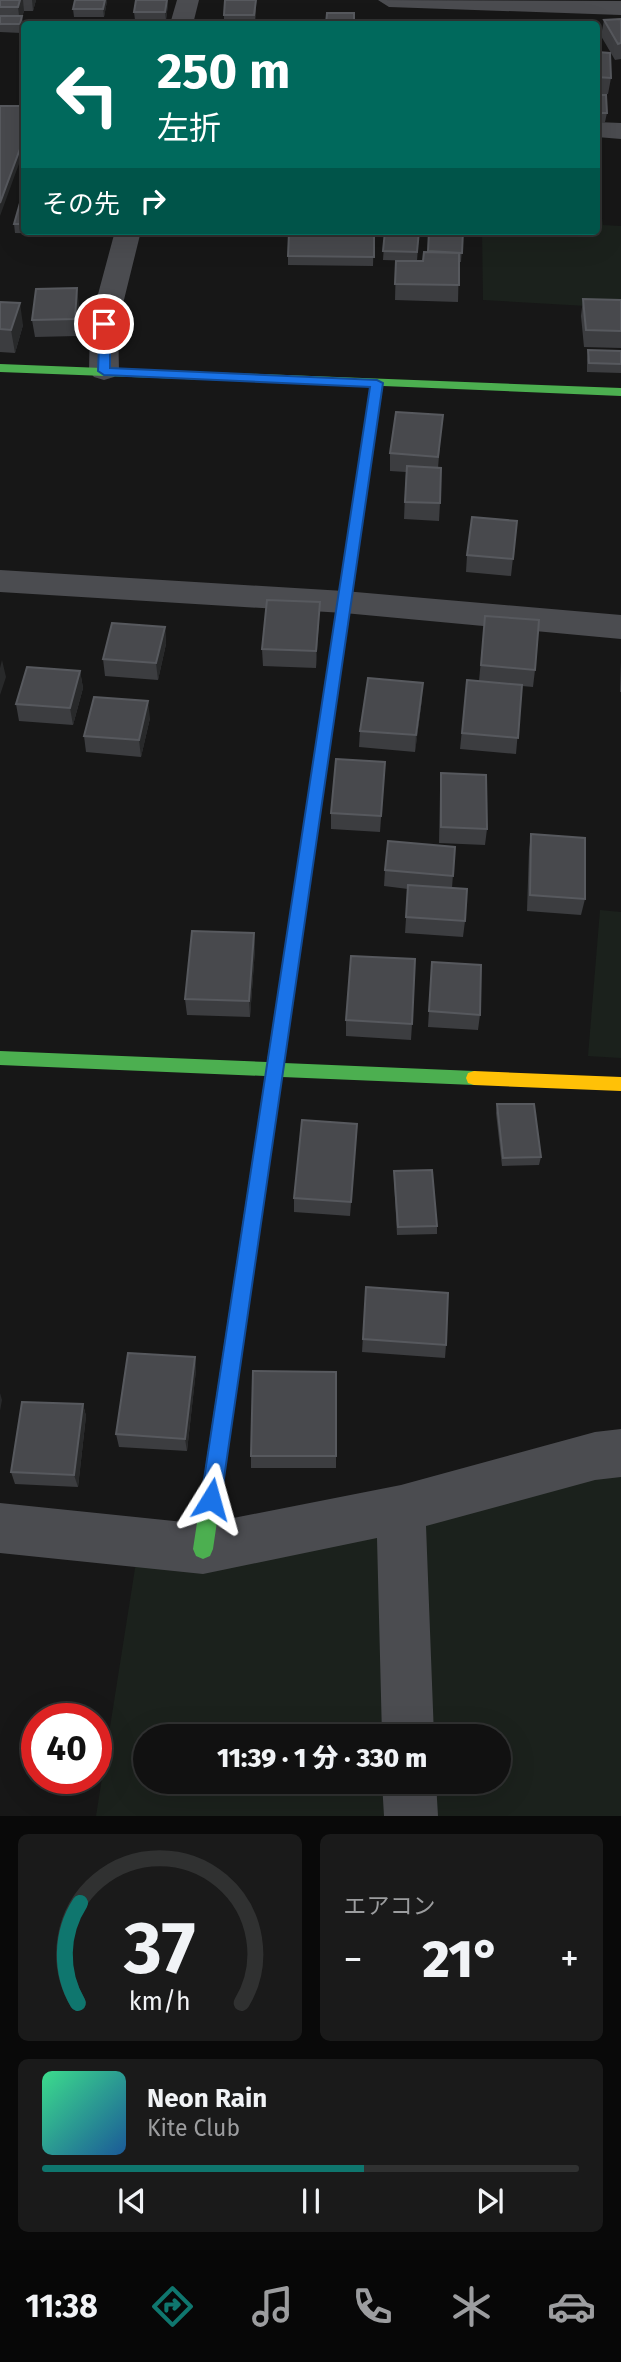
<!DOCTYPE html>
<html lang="ja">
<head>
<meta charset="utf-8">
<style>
  :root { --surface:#111; --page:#1a1a1a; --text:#f1f3f6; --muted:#9c9d9f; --line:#303131; --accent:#0f766e }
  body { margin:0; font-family:"Fira Sans","Noto Sans JP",sans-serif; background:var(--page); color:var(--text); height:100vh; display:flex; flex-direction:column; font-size:26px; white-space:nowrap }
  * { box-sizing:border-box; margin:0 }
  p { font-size:23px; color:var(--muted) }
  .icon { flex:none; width:38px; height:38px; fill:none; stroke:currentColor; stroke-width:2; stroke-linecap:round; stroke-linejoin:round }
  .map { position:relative; height:1816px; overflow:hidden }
  .panel { display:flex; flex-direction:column; gap:18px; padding:18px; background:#090909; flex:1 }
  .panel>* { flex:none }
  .hud { position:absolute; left:21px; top:21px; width:579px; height:214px; border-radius:7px; box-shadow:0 7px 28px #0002,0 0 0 2px var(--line); background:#00695c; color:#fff; overflow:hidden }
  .speed { position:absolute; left:21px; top:1703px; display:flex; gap:14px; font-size:35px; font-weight:700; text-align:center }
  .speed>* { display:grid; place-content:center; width:91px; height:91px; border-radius:50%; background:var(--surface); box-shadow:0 7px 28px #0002,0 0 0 2px var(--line); line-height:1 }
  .speed .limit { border:10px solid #d22; background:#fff; color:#111 }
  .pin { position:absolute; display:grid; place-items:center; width:60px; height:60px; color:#fff; margin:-30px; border:4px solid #fff; border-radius:50%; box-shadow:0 2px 7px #0007 }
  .me { position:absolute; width:77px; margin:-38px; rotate:8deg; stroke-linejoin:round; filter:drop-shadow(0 0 5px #0008) }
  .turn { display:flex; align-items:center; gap:24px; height:147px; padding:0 21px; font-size:32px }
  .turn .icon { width:91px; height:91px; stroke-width:2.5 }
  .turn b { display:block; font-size:49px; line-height:60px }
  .then { display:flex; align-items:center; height:66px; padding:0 21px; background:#0003; gap:14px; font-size:26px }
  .big { font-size:52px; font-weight:800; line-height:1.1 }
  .panel .card { flex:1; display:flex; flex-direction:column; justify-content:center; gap:10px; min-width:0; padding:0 24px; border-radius:10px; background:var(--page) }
  .panel .dial { align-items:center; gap:0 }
  .dial svg { height:182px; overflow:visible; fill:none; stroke:var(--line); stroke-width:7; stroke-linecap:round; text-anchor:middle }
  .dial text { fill:var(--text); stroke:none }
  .song { display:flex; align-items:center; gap:21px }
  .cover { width:84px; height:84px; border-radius:10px; background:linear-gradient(135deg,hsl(150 70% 55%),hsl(210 70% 35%)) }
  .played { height:7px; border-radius:4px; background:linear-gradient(90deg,var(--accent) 60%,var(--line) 60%) }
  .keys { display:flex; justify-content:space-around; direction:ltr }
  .heat { display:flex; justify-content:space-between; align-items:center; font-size:38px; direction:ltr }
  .panel .tiles { flex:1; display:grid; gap:18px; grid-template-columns:1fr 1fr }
  .card:last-child { grid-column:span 2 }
  .trip { position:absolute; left:133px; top:1724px; width:378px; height:70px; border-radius:35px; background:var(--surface); box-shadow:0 7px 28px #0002,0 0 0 2px var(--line); font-weight:800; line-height:70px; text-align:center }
  .tabs { display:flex; height:112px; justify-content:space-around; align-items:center; background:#070707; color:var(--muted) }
  .tabs .icon { width:49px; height:49px }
  .tabs .on { color:var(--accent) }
  .tabs b { font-size:32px; color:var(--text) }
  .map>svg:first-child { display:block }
  .green { fill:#1b211c }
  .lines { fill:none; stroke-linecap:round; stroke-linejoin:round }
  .street { fill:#4b4c50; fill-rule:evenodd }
  .fast { fill:#4caf50; fill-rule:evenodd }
  .slow { fill:#ffc107; fill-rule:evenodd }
  .wall { fill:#3c3d40 }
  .shaded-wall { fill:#28292a }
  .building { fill:#48494d; stroke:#57595e; stroke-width:2 }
  .route { fill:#1a73e8; stroke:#114b97; stroke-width:2 }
</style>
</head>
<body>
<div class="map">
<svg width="621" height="1816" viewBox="0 0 621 1816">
  <rect width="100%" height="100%" fill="#171717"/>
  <path class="green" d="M597,183l6,42 18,1v82l-138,-8 -1,-69h115z
    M600,910l21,2v146l-33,-2z
    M621,1457v359h-194l-3,-34h75v-46h-354v46h264l2,34h-315l43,-273z"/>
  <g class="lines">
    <path class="street" d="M177,0h22l-6,24h-23z
      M378,0l243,1v14l-232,-8z
      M597,122l24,1v16l-24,-2z
      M115,231h26l-23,93 1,47 -5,6 -10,3 -10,-3 -5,-6 1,-47z
      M0,570l344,21 277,24v24l-277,-26 -344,-21z
      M621,1429v48l-26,3 -169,46 8,210h-52l-5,-198 -174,36 -203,-21v-50l203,21 198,-39 194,-53z
      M382,1782h54l2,34h-54z"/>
    <path class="fast" d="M0,364l621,24v8l-238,-10 -15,98 -6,4 -6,-4 15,-98 -371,-14z
      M293,940l6,1 2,5 -17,117 190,8 6,2 2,5 -2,5 -6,2 -192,-8 -69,472 -3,7 -7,3 -7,-3 -3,-7 72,-473 -265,-11v-14l267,11 18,-116 2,-5z"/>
    <path class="slow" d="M362,480l6,4 -67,462 -2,5h-12l-2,-5 71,-462z
      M474,1071l147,6v14l-147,-6 -6,-2 -2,-5 2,-5z"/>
  </g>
  <path class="wall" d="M0,0h36l-3,11h-9l-2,6 1,7 -2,9 -21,-1z
    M107,1l-3,16h-30l-1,-8z
    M168,4l-2,16h-31l-1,-8z
    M256,8l-1,16h-31v-9z
    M621,19v40l-6,1 -14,-24 3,-16z
    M597,52l14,26 -3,16h-11z
    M597,95l10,18 -2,9h-8z
    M24,189v42h84l-1,5 -92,-3 -1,-9z
    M385,231h34l-2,30 -34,-1z
    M429,231h34l-2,31h-2l-1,40 -63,-2 1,-39h27l5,-9z
    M374,233l-1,33 -85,-1v-9z
    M583,299l38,1v48l-37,-1 -3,-31z
    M0,302l23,23 -8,28 -15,-1z
    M79,305l-2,31 -42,1 -3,-17z
    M588,350l33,1v22l-34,-1v-13z
    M441,432l-3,36 2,35 -1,18 -35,-2 2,-47 -16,-1v-18z
    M517,521l-6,55 -45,-4 1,-17z
    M485,616l50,54 -2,17 -11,-1 -6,68 -56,-5 7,-69 12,1z
    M319,619l-3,49 -53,-2 -1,-17z
    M165,627l1,17 -8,36 -53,-4 -2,-17z
    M621,662v30h-1z
    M80,671l3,17 -10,37 -54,-4 -3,-17z
    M422,699l-7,53 -56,-5 1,-16z
    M150,718l-9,39 -55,-5 -2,-16z
    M385,762l-5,70 -49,-3v-16z
    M441,773l46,56 -2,16 -46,-2 1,-53z
    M531,834l54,65 -4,16 -54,-4 2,-61z
    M455,847l-3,41 13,33 -2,16 -58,-4 3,-44 -24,-3 1,-16z
    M254,933l1,16 -5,68 -63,-2 -2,-16z
    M432,962l48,53 -2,15 -50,-3z
    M346,1020l66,4 -1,16 -65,-4z
    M497,1104l44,53 -2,8 -37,1 -6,-53z
    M357,1124l-7,92 -56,-4v-14z
    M394,1171l43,55v8l-40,1 -3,-56z
    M366,1287l80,58 -1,13 -83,-6z
    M195,1357l1,13 -9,81 -68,-4 -3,-13z
    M336,1372v96h-85v-12z
    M83,1404l3,12 -8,71 -63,-3 -4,-12z"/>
  <path class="shaded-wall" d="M20,0h3l1,11 -2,6 1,7 -2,9 -3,-26z
    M32,0h4l-3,11z
    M105,0h2v1l-3,16 -1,-8z
    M167,0l1,4 -2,16 -1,-8z
    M24,138v12l-24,66v-13z
    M77,288l2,17 -2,31 -2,-17z
    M20,303l3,22 -8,28 -4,-23z
    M320,602l-1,17 -3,49v-17z
    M165,627l1,17 -8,36 -2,-17z
    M2,660l4,17 -6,18v-27z
    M80,671l3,17 -10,37 -3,-17z
    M423,683l-1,16 -7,53 1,-17z
    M148,701l2,17 -9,39 -2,-17z
    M254,933l1,16 -5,68 -1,-16z
    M195,1357l1,13 -9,81 -2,-12z
    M0,1393l2,7 -2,11z
    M83,1404l3,12 -8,71 -4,-12z"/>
  <path class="building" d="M0,0h20l-2,7h-18z
    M75,0h30l-2,9h-30z
    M136,0h31l-2,12h-31z
    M225,0h31l-2,15h-30z
    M327,13h27v11h-42h14z
    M0,16h22l-2,8h-20z
    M621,19v24l-3,1 -14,-24z
    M567,20l27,1v3h-27z
    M391,22l28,1v1h-28z
    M597,52l13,1 1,25 -14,-1z
    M597,95h9l1,18h-10z
    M0,106h24v32l-24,65z
    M24,189v35h-10z
    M385,231h34l-2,21 -34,-1z
    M429,231h34l-1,22 -34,-2z
    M289,232l85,1v24l-86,-1z
    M424,252l35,1v32l-64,-1 1,-23h27z
    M77,288l-2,31 -43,1 4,-31z
    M583,299l38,1v31l-35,-1z
    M0,302l20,1 -9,27 -11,-1z
    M588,350l33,1v13l-32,-1z
    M396,412l47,3 -5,42 -48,-4z
    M407,466l34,2 -1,35 -35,-1z
    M472,517l45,4 -4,38 -46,-4z
    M267,600l53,2 -4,49 -54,-2z
    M485,616l54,4 -4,50 -54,-5z
    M112,623l53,4 -9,36 -53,-4z
    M27,667l53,4 -10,37 -54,-4z
    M368,678l55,5 -7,52 -56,-4z
    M467,680l55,5 -4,53 -56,-5z
    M94,697l54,4 -9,39 -55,-4z
    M336,759l49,3 -4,54 -50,-3z
    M441,773l45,2 1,54 -46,-2z
    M531,834l54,4v61l-55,-4z
    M388,841l67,6 -2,29 -68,-6z
    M408,885l59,4 -2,32 -59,-4z
    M192,931l62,2 -5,68 -64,-2z
    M351,956l64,3 -3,65 -66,-4z
    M432,962l49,3 -1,50 -51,-4z
    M497,1104h37l7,53 -38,1z
    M302,1120l55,4 -6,78 -57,-4z
    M432,1170l5,56 -39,1 -4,-56z
    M366,1287l82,6 -2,52 -83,-6z
    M128,1353l67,4 -10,82 -69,-5z
    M253,1371l83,1v84h-85z
    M22,1402l61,2 -9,71 -63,-3z"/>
  <path class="route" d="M100,322l10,2v44l267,12 6,3 -162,1116 -3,7 -7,3 -7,-3 -3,-7 169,-1112 -266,-12 -6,-4z"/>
</svg>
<div class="speed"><div class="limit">40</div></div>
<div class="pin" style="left:104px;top:324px;background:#d93025"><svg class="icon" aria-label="arrive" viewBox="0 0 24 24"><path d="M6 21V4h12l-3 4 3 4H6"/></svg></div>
<svg class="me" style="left:211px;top:1499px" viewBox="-20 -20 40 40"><path d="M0-17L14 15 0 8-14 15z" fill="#1a73e8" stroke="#fff" stroke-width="4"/></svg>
<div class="trip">11:39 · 1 分 · 330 m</div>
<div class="hud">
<div class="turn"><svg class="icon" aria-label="left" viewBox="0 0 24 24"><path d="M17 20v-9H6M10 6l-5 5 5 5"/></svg><div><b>250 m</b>左折</div></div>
<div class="then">その先<svg class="icon" aria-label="right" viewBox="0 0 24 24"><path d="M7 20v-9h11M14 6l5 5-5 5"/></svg></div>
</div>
</div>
<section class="panel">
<div class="tiles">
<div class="card dial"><svg viewBox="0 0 100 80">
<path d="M14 69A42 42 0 1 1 86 69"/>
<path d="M14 69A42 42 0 0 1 15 25" stroke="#0f766e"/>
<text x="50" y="56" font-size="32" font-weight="700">37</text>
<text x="50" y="72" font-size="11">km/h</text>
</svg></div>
<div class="card"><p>エアコン</p>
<div class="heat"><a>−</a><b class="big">21°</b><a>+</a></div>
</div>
<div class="card">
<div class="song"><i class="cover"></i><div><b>Neon Rain</b><p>Kite Club</p></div></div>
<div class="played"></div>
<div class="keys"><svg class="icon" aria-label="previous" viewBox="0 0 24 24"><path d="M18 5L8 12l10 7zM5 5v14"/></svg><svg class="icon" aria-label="pause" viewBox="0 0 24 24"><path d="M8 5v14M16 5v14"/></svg><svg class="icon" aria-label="next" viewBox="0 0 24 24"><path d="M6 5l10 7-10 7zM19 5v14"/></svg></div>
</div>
</div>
</section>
<nav class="tabs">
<b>11:38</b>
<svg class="icon on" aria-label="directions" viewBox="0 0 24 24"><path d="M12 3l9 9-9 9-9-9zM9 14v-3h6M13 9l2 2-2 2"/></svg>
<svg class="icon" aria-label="music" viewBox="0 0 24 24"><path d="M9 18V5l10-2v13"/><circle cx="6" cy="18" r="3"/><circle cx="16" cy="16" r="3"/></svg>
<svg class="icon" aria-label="phone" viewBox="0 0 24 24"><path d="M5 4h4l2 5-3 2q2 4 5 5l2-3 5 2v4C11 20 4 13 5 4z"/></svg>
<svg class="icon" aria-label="climate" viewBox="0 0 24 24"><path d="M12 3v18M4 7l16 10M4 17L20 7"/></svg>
<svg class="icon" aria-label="car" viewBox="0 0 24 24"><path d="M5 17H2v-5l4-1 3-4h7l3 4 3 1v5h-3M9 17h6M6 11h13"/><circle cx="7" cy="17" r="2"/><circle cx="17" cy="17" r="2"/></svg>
</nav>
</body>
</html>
